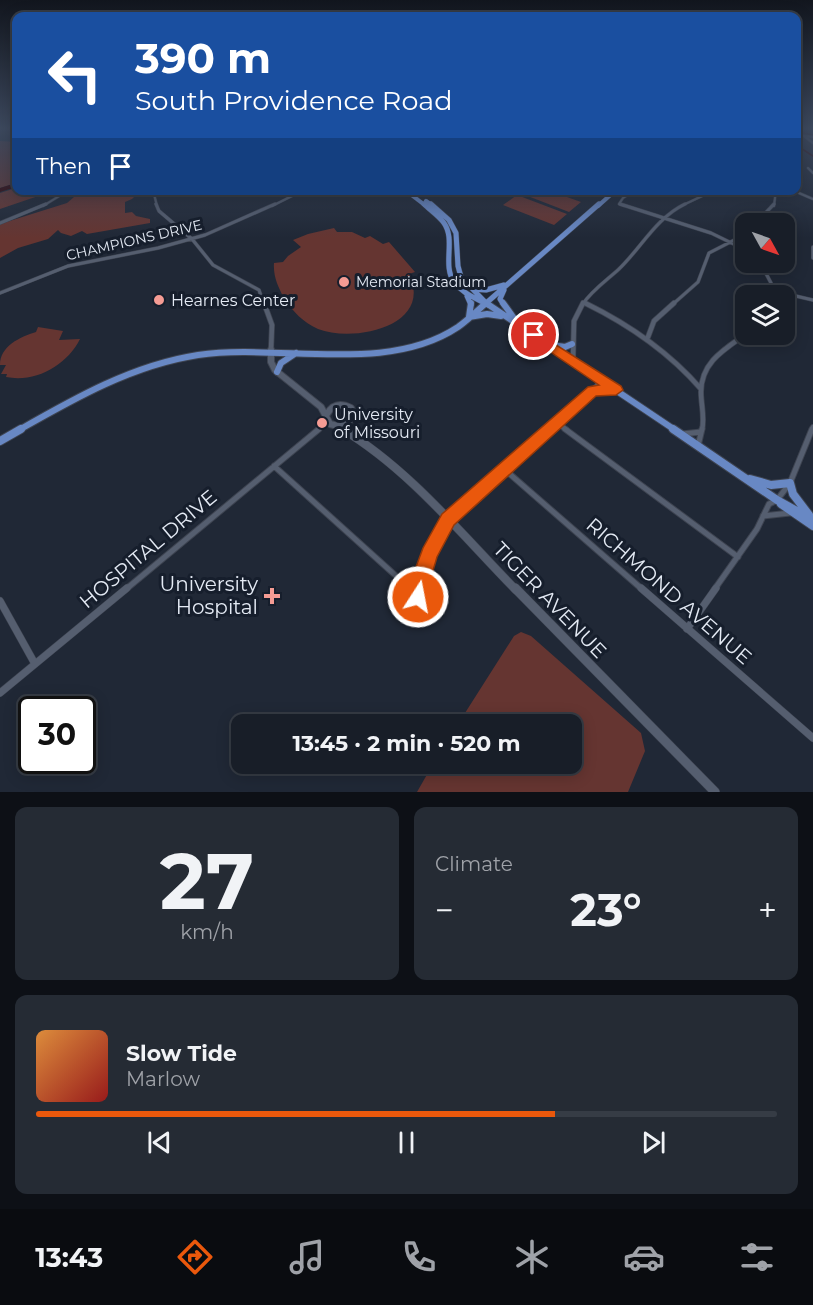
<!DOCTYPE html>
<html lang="en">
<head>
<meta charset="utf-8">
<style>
  :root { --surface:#181e28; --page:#252b34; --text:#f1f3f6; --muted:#9fa2a8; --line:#363c45; --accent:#ea580c }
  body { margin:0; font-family:Montserrat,sans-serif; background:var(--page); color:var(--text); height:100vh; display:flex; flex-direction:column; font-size:22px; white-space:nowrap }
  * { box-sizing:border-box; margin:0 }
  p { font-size:20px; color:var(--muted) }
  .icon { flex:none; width:33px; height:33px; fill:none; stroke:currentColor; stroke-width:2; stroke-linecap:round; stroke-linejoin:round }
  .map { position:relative; height:792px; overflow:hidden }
  .side { display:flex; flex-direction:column; gap:15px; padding:15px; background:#0d1016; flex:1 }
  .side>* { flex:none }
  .hud { position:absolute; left:12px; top:12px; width:789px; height:183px; border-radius:12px; box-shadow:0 3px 15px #0003,0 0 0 2px var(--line); background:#1a4fa0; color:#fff; overflow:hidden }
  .needle { width:39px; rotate:130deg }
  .controls { position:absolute; left:735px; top:213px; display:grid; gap:12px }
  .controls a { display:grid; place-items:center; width:60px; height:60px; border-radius:12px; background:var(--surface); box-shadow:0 3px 15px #0003,0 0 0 2px var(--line); font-size:30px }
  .speed { position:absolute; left:18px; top:696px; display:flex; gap:12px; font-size:30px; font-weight:700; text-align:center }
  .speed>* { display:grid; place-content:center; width:78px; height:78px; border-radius:50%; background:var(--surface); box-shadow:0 3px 15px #0003,0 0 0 2px var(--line); line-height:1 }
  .speed .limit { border:3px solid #111; border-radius:9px; background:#fff; color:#111 }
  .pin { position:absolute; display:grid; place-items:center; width:51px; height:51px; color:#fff; margin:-26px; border:3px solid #fff; border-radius:50%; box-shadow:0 2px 6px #0007 }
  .me { position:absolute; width:66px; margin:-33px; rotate:11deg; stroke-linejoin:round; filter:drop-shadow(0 0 4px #0008) }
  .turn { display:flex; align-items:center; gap:21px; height:126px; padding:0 24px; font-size:27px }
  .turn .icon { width:78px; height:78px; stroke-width:2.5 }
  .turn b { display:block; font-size:42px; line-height:51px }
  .then { display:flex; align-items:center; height:57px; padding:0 24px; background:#0003; gap:12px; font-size:22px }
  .big { font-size:45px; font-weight:700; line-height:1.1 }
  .side .tile { flex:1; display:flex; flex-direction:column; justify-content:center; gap:9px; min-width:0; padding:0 21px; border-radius:12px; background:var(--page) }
  .side .dial { align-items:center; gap:0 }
  .dial b { font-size:78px; line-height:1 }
  .song { display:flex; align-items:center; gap:18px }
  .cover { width:72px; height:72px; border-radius:9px; background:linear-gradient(135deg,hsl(30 70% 55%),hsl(0 70% 35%)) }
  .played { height:6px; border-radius:3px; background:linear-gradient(90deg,var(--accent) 70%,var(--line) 70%) }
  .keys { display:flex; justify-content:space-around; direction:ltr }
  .heat { display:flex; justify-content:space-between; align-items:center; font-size:33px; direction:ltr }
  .side .tiles { flex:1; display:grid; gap:15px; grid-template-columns:1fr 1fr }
  .tile:last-child { grid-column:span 2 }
  .trip { position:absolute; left:231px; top:714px; width:351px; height:60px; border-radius:12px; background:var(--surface); box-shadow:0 3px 15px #0003,0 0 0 2px var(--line); font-weight:700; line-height:60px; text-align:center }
  .tabs { display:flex; height:96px; justify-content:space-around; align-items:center; background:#0a0c10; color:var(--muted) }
  .tabs .icon { width:42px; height:42px }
  .tabs .current { color:var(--accent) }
  .tabs b { font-size:27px; color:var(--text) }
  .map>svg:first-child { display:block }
  .green { fill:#653531 }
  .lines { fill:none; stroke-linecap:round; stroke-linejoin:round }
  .stream { stroke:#320002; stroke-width:1.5 }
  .river { fill:#320002; fill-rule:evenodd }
  .street-far4-casing { stroke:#3e4451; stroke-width:3 }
  .street-far3-casing { stroke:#3e4451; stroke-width:4 }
  .street-far2-casing { stroke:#3e4451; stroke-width:6 }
  .street-far1-casing { stroke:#3e4451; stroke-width:7 }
  .street-casing { stroke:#3e4451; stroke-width:8 }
  .secondary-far2-casing { stroke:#3e4451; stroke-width:8 }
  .secondary-far1-casing { stroke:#3e4451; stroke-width:9 }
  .secondary-casing { stroke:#3e4451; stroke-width:10 }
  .primary-far3-casing { stroke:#3e4451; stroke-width:4.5 }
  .primary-far2-casing { stroke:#3e4451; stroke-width:6 }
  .primary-far1-casing { stroke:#3e4451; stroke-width:8 }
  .primary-casing { stroke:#3e4451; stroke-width:10 }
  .street-far4 { stroke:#555e6f; stroke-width:2 }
  .street-far3 { stroke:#555e6f; stroke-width:3 }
  .street-far2 { stroke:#555e6f; stroke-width:4.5 }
  .street-far1 { stroke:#555e6f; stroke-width:5 }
  .street { stroke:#555e6f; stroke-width:7 }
  .secondary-far2 { stroke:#555e6f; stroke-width:6 }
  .secondary-far1 { stroke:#555e6f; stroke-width:8 }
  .secondary { stroke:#555e6f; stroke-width:9 }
  .primary-far3 { stroke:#6888c4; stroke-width:4 }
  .primary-far2 { stroke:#6888c4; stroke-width:5 }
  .primary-far1 { stroke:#6888c4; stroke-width:6 }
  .primary { stroke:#6888c4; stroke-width:8 }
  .route { fill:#ea580c; stroke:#983908; stroke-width:1.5 }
  .poi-dot { fill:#f59c94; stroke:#161e2c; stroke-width:2 }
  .labels { text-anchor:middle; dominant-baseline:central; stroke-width:6; stroke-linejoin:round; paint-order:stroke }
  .far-street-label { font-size:14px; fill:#e4eaf4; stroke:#161e2c }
  .far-poi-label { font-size:14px; fill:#e4eaf4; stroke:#161e2c; text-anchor:start }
  .poi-label { font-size:16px; fill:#e4eaf4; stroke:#161e2c; text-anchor:start }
  .near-street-label { font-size:20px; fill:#e4eaf4; stroke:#161e2c }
  .near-poi-label { font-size:20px; fill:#e4eaf4; stroke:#161e2c; text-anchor:end }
</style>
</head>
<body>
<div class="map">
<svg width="813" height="792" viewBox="0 0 813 792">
  <rect width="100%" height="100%" fill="#202836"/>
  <path class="green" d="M0,141l16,1v41l-16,5z
    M16,188v2l37,1 -53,18v-16z
    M524,190l26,1 31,11 -12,10 -49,-19z
    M81,191h59l-8,8 -7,3v11l7,-1 4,4 14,3v4l-63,11 -5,-3 -11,5 -10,-3 -3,-3 -10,9 -30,9 -18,10v-34l67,-21z
    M517,195l50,19 -13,11 -51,-20z
    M334,228l3,4h15l13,6 5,-2 13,8 6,-2 26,30 -6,2c25,52 -55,69 -91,55 -15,-7 -25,-17 -34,-31 -6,-11 -11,-22 -10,-35l9,-1 5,-6 13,-9 -8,-7 15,-6z
    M38,327l25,4 -4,9 21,-1c-13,26 -44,44 -74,38l1,-3h-6l5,-9h-6c0,-19 20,-28 36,-33z
    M521,632l10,4 110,97 4,18 -17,41h-211l16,-28h139v-40h-114l56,-88z"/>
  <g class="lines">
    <path class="stream" d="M800,132l13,3
      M796,145l17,11"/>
    <path class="river" d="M16,183v4l-16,5v-4z"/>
    <defs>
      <path id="street-far4" d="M813,137l-9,-1 9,7
        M808,168l5,5
        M153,190l4,16
        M792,190l21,9
        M43,206l26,-16
        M272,206l32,-16
        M625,206l-6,-2 4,-6 12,-8
        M681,206l34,-16
        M774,206l2,-16"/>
      <path id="street-far3" d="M156,204l3,7 33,28 21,26 46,25 5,15
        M620,204l91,29 35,17
        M0,223l46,-19
        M755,224l19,-20
        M813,247v11
        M760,262l11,21 -2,13
        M770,290l43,10
        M0,293l68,-27 90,-18 47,-13 70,-31
        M583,302l5,3
        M582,305c10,-15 24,-24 37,-36 22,-21 37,-51 66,-65
        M672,305l26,-23 11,-29 37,-19"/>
      <path id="street-far2" d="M264,303l8,22 -1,25
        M585,303c45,22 83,48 116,86
        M648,337l6,-16 20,-18
        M573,360l1,-39 9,-18
        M593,390h21
        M557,423l10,7
        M318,430l9,-12
        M548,430l50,-45v-7
        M702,430c3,-13 -1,-25 -1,-38 0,-30 24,-43 45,-58
        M812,430l1,-3"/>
      <path id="street-far1" d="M565,429l173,128
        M682,434l19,-2
        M698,446l4,-17
        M274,466l131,118 8,4
        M504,469l139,121
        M763,516l27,-3
        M421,581l8,-27 19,-35 102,-90
        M413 589a8 8 0 1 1 16 0a8 8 0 1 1-16 0Z
        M125,590l194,-161
        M714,590l43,-61 12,-25 8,-4 13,-17 22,-54"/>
      <path id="street" d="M641,588l172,150
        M0,601l35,63
        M687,629l29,-41
        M0,693l127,-105"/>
      <path id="secondary-far2" d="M271,350v12l4,8 46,37 9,17 8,2 9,-2 7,-10 -3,-6c-10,-5 -18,-4 -24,6
        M338,426l7,4"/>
      <path id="secondary-far1" d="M342,429c67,40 120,106 174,161"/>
      <path id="secondary" d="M515,588l200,204"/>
      <path id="primary-far3" d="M405,190l21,16
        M426,201l7,5
        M598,206l18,-16"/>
      <path id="primary-far2" d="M424,204c6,6 15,12 20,19 12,17 -2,42 10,59 9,12 22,16 34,23
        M431,204l18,16 7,13 2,33 3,11 25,26
        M474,289l12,1 18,-5
        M504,290l-4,9 4,6
        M467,296l4,9
        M484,305l115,-101"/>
      <path id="primary-far1" d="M471,303l-2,14 18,-3 14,2
        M486,303l189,127
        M503,303l13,18
        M552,345l13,2 7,-3
        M277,372l4,-9 15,-10
        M19,430c56,-32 114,-65 179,-75 82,-12 188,20 260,-28 10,-7 19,-16 28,-24"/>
      <path id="primary" d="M673,429l104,71 36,20
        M0,441l21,-12
        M750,479l21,6 19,-2 3,11 16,21
        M781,504l32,22"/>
    </defs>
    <use href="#street-far4" class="street-far4-casing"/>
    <use href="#street-far3" class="street-far3-casing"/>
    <use href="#street-far2" class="street-far2-casing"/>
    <use href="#street-far1" class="street-far1-casing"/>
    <use href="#street" class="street-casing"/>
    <use href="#secondary-far2" class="secondary-far2-casing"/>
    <use href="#secondary-far1" class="secondary-far1-casing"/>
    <use href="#secondary" class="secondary-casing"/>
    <use href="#primary-far3" class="primary-far3-casing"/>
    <use href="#primary-far2" class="primary-far2-casing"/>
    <use href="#primary-far1" class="primary-far1-casing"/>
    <use href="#primary" class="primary-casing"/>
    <use href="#street-far4" class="street-far4"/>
    <use href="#street-far3" class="street-far3"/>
    <use href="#street-far2" class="street-far2"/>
    <use href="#street-far1" class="street-far1"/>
    <use href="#street" class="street"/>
    <use href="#secondary-far2" class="secondary-far2"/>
    <use href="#secondary-far1" class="secondary-far1"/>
    <use href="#secondary" class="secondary"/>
    <use href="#primary-far3" class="primary-far3"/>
    <use href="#primary-far2" class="primary-far2"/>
    <use href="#primary-far1" class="primary-far1"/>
    <use href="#primary" class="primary"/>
  </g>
  <linearGradient id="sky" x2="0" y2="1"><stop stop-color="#12161e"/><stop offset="0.54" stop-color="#3c485d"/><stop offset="1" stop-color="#3c485d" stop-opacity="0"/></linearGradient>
  <rect width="813" height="238" fill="url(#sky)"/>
  <path class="route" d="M534,331l87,55 2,4 -7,5 -20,1 -142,129 -17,32 -7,24 -6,9 4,7 -3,7 -7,2 -12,-8 -2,-12 3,-7 6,-4 10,-27 19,-34 146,-127 11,-2 -69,-47v-6z"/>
  <g class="poi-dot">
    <circle cx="344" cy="282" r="6"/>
    <circle cx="159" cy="300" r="6"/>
    <circle cx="322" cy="423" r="6"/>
    <path d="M269 587h6v6h6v6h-6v6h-6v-6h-6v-6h6z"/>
  </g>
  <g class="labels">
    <g class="far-street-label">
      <text transform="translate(134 240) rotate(-13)">CHAMPIONS DRIVE</text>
    </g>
    <g class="far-poi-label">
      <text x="356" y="282">Memorial Stadium</text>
    </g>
    <g class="poi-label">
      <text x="171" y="300">Hearnes Center</text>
      <text x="334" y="414">University<tspan x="334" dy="18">of Missouri</tspan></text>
    </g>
    <g class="near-street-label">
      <text transform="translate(148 549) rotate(-40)">HOSPITAL DRIVE</text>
      <text transform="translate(669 591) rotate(41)">RICHMOND AVENUE</text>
      <text transform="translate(550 600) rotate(46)">TIGER AVENUE</text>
    </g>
    <g class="near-poi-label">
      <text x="258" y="584">University<tspan x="258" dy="23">Hospital</tspan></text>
    </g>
  </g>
</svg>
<div class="controls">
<a><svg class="needle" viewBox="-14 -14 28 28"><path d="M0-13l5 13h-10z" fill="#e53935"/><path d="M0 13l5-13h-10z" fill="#9fa2a8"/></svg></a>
<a><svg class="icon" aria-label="layers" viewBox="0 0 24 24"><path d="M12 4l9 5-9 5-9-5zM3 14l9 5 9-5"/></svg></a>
</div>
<div class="speed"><div class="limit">30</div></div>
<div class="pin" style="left:534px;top:335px;background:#d93025"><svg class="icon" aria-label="arrive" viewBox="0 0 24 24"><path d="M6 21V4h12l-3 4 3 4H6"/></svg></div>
<svg class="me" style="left:418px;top:597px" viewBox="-20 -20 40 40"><circle r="17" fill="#ea580c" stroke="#fff" stroke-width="3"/><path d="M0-11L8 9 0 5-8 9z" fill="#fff"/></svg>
<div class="trip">13:45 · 2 min · 520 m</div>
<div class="hud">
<div class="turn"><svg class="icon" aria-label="left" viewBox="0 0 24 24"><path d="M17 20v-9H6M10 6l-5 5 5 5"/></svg><div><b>390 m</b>South Providence Road</div></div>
<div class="then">Then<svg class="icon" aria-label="arrive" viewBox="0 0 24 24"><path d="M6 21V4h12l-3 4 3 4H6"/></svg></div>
</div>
</div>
<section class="side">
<div class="tiles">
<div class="tile dial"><b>27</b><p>km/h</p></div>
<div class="tile"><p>Climate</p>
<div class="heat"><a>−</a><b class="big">23°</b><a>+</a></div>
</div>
<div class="tile">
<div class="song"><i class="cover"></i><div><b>Slow Tide</b><p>Marlow</p></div></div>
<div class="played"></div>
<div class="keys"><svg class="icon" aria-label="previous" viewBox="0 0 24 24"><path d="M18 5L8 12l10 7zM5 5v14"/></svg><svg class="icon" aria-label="pause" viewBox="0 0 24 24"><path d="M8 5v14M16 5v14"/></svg><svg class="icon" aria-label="next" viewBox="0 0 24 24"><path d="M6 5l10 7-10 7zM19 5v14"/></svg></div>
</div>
</div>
</section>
<nav class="tabs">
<b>13:43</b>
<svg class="icon current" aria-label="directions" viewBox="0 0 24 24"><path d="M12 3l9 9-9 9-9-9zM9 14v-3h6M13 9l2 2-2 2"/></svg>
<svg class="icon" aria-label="music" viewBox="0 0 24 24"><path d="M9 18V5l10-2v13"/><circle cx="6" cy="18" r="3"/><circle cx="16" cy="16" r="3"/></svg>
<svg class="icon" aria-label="phone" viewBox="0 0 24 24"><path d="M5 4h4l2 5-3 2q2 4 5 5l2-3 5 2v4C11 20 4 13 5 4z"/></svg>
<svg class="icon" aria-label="climate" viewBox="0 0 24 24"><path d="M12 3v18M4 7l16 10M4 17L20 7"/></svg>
<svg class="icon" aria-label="car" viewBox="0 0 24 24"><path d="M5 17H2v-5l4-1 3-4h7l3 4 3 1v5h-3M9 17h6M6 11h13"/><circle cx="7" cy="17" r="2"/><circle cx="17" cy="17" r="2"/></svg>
<svg class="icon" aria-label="filters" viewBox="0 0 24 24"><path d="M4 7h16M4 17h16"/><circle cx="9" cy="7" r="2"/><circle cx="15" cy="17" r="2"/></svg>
</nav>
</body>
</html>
